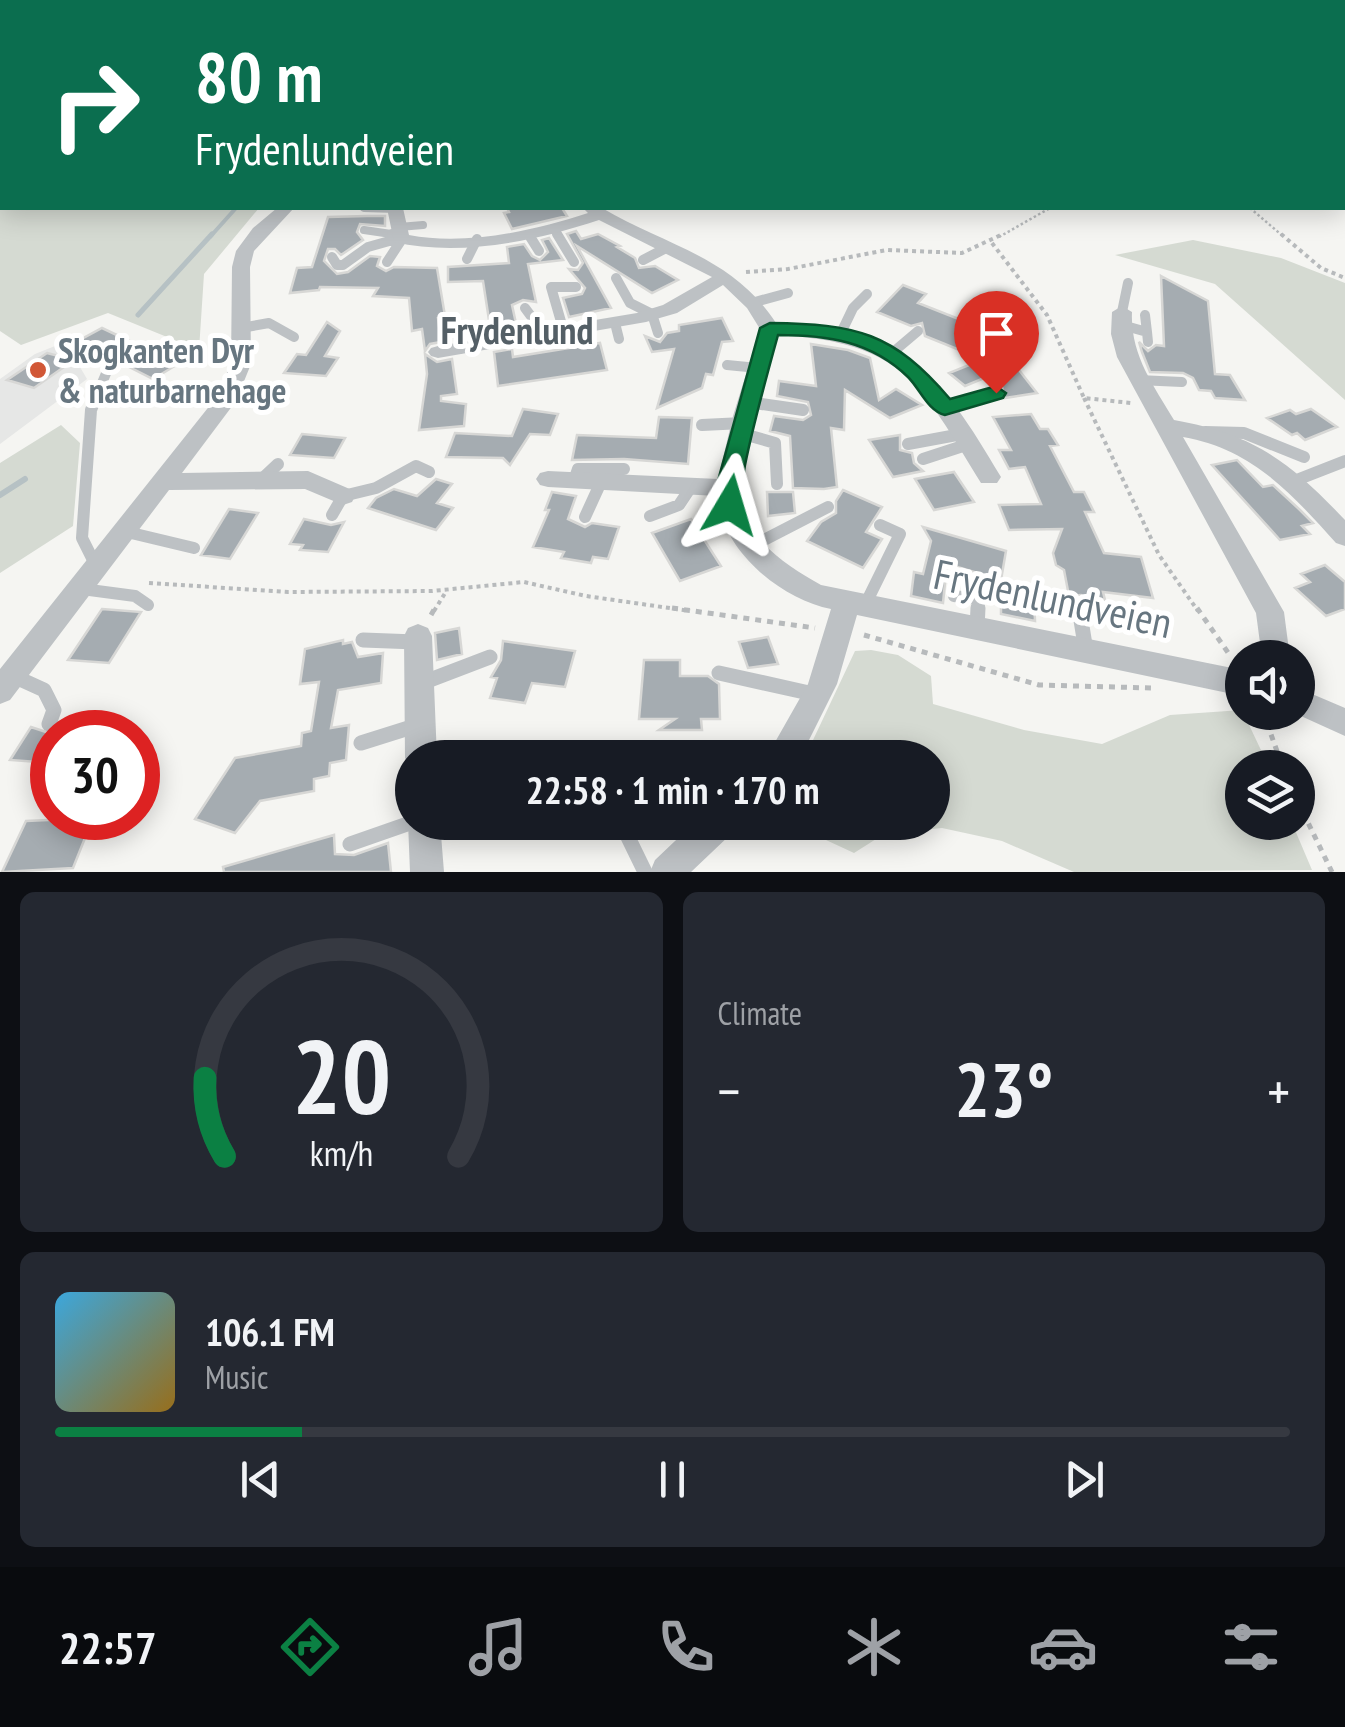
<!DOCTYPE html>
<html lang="en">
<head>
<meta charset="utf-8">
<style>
  :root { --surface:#171b24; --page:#242831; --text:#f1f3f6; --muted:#9ea1a6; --line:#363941; --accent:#0b8043 }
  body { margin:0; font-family:"PT Sans Narrow",sans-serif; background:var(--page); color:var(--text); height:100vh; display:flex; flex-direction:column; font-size:38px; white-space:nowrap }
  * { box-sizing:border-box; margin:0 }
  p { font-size:32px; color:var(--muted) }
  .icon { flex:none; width:55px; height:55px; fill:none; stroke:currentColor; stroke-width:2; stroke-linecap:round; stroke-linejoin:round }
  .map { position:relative; height:872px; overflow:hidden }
  .sheet { display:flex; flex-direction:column; gap:20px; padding:20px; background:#0d0f14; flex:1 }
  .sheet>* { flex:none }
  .banner { position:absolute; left:0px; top:0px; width:1345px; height:210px; box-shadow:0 5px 25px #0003; background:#0b6e4f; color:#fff; overflow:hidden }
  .tools { position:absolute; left:1225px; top:640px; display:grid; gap:20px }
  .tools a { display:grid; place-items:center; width:90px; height:90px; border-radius:50%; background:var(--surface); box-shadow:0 5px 25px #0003; font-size:50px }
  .speed { position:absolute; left:30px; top:710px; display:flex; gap:20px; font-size:50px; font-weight:700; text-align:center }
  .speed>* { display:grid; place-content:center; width:130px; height:130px; border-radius:50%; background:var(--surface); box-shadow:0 5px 25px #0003; line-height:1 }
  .speed .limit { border:15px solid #d22; background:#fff; color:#111 }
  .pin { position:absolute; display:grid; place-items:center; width:85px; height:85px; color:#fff; margin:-102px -42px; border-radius:50% 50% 50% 0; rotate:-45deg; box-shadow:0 0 10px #0007 }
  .pin .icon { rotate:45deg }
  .me { position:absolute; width:110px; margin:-55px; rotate:7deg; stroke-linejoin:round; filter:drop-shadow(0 0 8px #0008) }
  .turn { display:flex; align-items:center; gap:35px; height:210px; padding:0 30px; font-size:45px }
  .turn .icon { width:130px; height:130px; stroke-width:2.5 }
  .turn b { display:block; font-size:70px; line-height:85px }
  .big { font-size:75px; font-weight:700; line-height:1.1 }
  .sheet .tile { flex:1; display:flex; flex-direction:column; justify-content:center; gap:15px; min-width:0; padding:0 35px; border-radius:15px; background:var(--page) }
  .sheet .dial { align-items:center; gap:0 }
  .dial svg { height:260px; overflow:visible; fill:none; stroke:var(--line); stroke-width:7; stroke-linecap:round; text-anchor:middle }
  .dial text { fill:var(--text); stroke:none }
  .song { display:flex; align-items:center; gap:30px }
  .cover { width:120px; height:120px; border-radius:15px; background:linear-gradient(135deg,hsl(200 70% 55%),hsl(40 70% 35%)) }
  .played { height:10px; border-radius:5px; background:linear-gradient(90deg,var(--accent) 20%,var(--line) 20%) }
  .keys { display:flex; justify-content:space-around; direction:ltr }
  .heat { display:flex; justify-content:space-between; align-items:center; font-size:55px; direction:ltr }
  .sheet .tiles { flex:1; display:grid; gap:20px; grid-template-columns:1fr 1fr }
  .tile:last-child { grid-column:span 2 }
  .trip { position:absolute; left:395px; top:740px; width:555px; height:100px; border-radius:50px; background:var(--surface); box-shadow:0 5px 25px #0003; font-weight:700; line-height:100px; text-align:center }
  .menu { display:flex; height:160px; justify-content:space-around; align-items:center; background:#090b0e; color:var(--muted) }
  .menu .icon { width:70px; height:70px }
  .menu .active { color:var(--accent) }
  .menu b { font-size:45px; color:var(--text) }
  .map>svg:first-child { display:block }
  .built { fill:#e6e7e6 }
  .green { fill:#d5dad2 }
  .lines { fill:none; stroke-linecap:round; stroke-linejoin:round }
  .stream-far2 { stroke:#b6c1c4; stroke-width:4 }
  .stream-far1 { stroke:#b6c1c4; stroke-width:5 }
  .stream { stroke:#b6c1c4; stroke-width:6 }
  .building { fill:#a5acb1; stroke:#d7d7d5; stroke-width:2.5 }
  .path-far2 { stroke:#b7babc; stroke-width:2.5; stroke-dasharray:2.5 2.5; stroke-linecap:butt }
  .path-far1 { stroke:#b7babc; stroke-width:4; stroke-dasharray:4 4; stroke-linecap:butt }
  .path { stroke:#b7babc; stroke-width:5; stroke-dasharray:6 6; stroke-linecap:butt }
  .lane-far4 { stroke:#bdc1c4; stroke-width:6 }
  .lane-far3 { stroke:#bdc1c4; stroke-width:8 }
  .lane-far2 { stroke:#bdc1c4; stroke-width:10 }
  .lane-far1 { stroke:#bdc1c4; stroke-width:12 }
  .lane { stroke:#bdc1c4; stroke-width:15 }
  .street { fill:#bdc1c4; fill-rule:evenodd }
  .route { fill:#0b8043; stroke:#07532c; stroke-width:2.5 }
  .poi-dot { fill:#d15736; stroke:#fff; stroke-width:4 }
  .labels { text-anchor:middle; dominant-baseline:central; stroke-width:10; stroke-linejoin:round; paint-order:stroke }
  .poi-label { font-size:35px; font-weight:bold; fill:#677680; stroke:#fff; text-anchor:start }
  .neighbourhood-label { font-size:38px; font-weight:bold; fill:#545f66; stroke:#fff }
  .near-street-label { font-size:42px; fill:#677680; stroke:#fff }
</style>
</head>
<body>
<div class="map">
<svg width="1345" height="872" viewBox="0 0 1345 872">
  <rect width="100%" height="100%" fill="#f5f5f2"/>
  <path class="built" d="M75,338l17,11 -3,8 -12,5 10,17 -87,65v-65l35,-25z"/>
  <path class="green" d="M0,0h429v2h-427v206h257l-55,66 -5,76 -91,-37 -87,32 -21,-14z
    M439,0h761l-5,2z
    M1193,240l88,18 64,25v117l-130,-116 -100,-29z
    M61,425l19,18 -7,83 -73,47v-110z
    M871,650l27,5 33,21 2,28 91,26 78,14 68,-29 72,-5 27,57 -27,1v54l50,1 20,47 -238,2 -72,-31 -60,-13 -58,6 -30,19 -28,-13 -9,-17 115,-1v-64l-127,-1 50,-106z"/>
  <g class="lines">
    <path class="stream-far2" d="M210,237l26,-29"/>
    <path class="stream-far1" d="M138,315l74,-81"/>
    <path class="stream" d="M0,495l25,-16"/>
  </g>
  <path class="building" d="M507,208h55l5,8 -55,13 -8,-16 5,-1z
    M367,216h18v10l-25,-2 -3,8 6,8 -22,15 -6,-6h-7l-4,12 13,13 11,-2 22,-16 10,1 -3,9 9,5 8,-4 43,1 8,48 -7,2 3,24 -11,2 -5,7 -3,-22 -10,2 -3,-33 -36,-2 5,-8 -58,-1 -1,3 -29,3 7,-25 15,-1 16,-50z
    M576,231l5,8 17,-5 22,12 -3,1 18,11 4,10 16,-2 23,14 -26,13 -75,-47 34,62 -42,9 -6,-19 19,-4 3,-6 -16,-19 9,1 5,-7 -16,-29z
    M549,238l14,22 -35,4 8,38 -13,-2 -11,5 5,23 -26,5 -8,-52 -35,1v-15l61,-4 -2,-16 17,-3 8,12 8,4 8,-8 -6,-12z
    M1161,276l47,25 7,73 15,1 15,25 -30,-2 -4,-7 -12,-1 -6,-12 -10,-5 -33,-1 -8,-20 -3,-10 9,9 8,-6 8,1z
    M903,285l23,9 -8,9 61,24 -22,22 -32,-13 -3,-13 -11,3 -34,-14z
    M722,318l11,23 -11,1 -9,33 -7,-1 -4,14 -45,20 17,-59 -22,3 -7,-16 15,6 7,-9 12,-2v-6z
    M327,322l13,9 -15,25 13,2 -12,18 -42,-3 13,-19 9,1z
    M102,328l76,36 -25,15 -75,-38z
    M600,343l7,27 -109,16 -4,-34 18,-3 1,8z
    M811,344l37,6 22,8 9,42 17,-11 26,16 -32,13 -45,-28 -1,40 -13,-2 6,59 -13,2 -31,-1 -3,-52 -20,-5 4,-15 29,4 8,-5 -3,-13 -31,-6 2,-15 37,5z
    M47,353l27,7 -40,28 -27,-8z
    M425,354l12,8 15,-3 5,35 -16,2v5l25,3 -2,22 -45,4 8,-56z
    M1020,357l2,5 -7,3 22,28 -32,5 -3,-11 -13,-11 -24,10 -16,-13 25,-10z
    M523,409l35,5 -8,21 -20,-1 -20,31 -7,-7 -57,-1 9,-24 57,3z
    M1311,409l26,18 -32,13 -8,-7 -5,2 -25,-17 23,-8 6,4z
    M1031,414l9,15h8l10,16 -8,1 24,46h10l10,20h-9l19,41 37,4 12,41 -50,-6 2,8 -12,-2 1,4 -13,-7 -12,1 -5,-26 -8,-5 -3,-12 9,-24 -53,1 -10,-25 42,-1 -16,-37 -16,2 -10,-19h12l-18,-33z
    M659,417l33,1 -4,46 -64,-5 -52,1 5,-25 79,3z
    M302,434l43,4 -11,20 -44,-3z
    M900,435v15l12,3 2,10 9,8 -30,6 -24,-37z
    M1237,460l26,27 10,-2 27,25 13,13 -11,3 8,8 -30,6 -68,-75z
    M954,472l20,30 -40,8 -19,-31z
    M436,479l16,5 -15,19 16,5 -17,22 -68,-22 8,-10 18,-9 23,7z
    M843,490l39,17 -16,25 16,7 -19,29 -56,-27 14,-19 15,-9v-12z
    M552,492l24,4 -8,23 17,8 7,-4 27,4 -11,32 -15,-2 -2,6 -30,-5 3,-6 -31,-5 16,-37h-4z
    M767,492h26l2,21 -27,3z
    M229,509l29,4 -28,46 -29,-4z
    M304,519l27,6 13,-3 -16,30 -28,-2 3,-5 -13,-1z
    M691,519l30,47 -41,15 -28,-48z
    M923,527l83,24 -5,29 -54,-16 -4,39 -32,-7 3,-24 9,2 8,-33z
    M1325,565l20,17v27l-19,7 -31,-28 15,-6 -9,-8z
    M1001,589l33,7 1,25 -34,-7z
    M102,609l39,3 -32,51 -41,-3z
    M459,628l3,26 -25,6 -2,-27z
    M768,637l10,27 -30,4 -9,-26z
    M343,640v4l9,-2 6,15 25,-4 -2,30 -43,7 -7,38 18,-3 -3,35 -16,3 -1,13 -15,3v12l-54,10 -25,32 -40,-14 40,-61 66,-12 1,-13 9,-2 8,-49 -19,2 5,-35z
    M503,641l72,10 -10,36 -33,-4 -7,20 -35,-5 7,-20 -6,-1 10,-17z
    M644,660h36v16h28l11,8 1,35h-19l1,11h-43l16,-11h-36z
    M31,727l21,7v29l-42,-3z
    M93,818l-20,50 -71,4 24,-51z
    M334,835l1,19 19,1 34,-12 3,29h-167l-1,-5z"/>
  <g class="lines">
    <path class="path-far2" d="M962,0l6,2
      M1081,0l4,2
      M1250,208l34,29
      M999,237l51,-29"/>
    <path class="path-far1" d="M1281,234l40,34 24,10
      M992,243l55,72 37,83 47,5
      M746,272l42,-3 99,-19 75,3 41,-19
      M1084,398l75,157 39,56
      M149,583l139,9 144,-1 92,-9 62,14 104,15
      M434,611l13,-21"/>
    <path class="path" d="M672,608l143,20
      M1197,608l32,46
      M431,615l4,-7
      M864,635l175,50 113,3
      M1263,712l20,56
      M1298,802l34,70"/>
    <path class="lane-far4" d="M1299,0l4,2"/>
    <path class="lane-far3" d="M364,208l32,1
      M399,227l24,-2
      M364,230l34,5
      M555,230l4,7"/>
    <path class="lane-far2" d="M392,234l6,1
      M557,234l17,28
      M529,235l10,16
      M332,257l5,8h6l25,-18 32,-9
      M467,259l10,-20
      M643,260l25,-13
      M387,262l15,-23
      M616,278l14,25 22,11 6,19
      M755,302l33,-9
      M525,308l20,27
      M1122,312l6,-29
      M1145,315l2,17
      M455,322l5,27
      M615,323l4,16
      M1122,325l25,7 1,10
      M241,328l28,-5 25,14
      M564,332l-13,-45h25
      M841,333l12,-25 14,-14
      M892,353l26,-22
      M727,365l31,3
      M1138,380l44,2
      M94,402l16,-38
      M965,402l30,-9"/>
    <path class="lane-far1" d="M95,400l-4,10 -9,128 14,28
      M748,402l55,8
      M945,408l28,-8
      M702,425l41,-2
      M1205,432l39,1 60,24
      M740,433l35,10 2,41
      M908,444l54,-10
      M923,459l46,-15
      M262,479l16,-15
      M574,481l4,-12h46
      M1294,481l51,-20
      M332,515l11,-19 33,-8 40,-22 13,6
      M650,516l29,-11 12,-18
      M585,517l16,-35
      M127,532l67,16
      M754,545l74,-38
      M82,589l53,7 13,9
      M954,596l24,3v12
      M865,605l35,-71 -20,-9
      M1078,605l1,6"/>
    <path class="lane" d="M1079,608l7,43
      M977,628l1,-20
      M363,640l53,2
      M719,673l99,22
      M11,675l33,15 10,20 -5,14
      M422,683l68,-26
      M361,743l54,-17
      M625,831l20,41
      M350,844l63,-22"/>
    <path class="street" d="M429,0h10v2h-10z
      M1342,6h3v10h-3z
      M1342,116h3v8h-3z
      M277,208h17l-40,43 -4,16 1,97 -15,37 -54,72 126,-2 44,19 3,6 -3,6 -9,3 -38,-16 -136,1 -159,210 -10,4v-35l215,-270 16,-35 1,-97 4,-16 17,-23z
      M387,208h16l6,27c56,11 124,-4 179,-22l-5,-5h19c65,38 131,49 174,115 129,7 162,47 225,154l-4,6h-16c-61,-100 -78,-141 -203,-148 -14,47 -51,137 -32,183 13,30 48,52 75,67l421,85v26l-385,-81 -20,69 -33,66 -5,8h-33l42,-74 23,-75c-51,-10 -109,-59 -114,-113l-169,-9 -8,-2 -4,-6 4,-6 8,-2 170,8 15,-63 27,-87 -13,-21 -24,-23 -46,28 -31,9 -208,36 -7,-2 -3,-4 3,-4 7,-2 199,-33 26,-8 49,-28 -113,-57c-63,21 -139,37 -205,22z
      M1122,306l10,6c-2,42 21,73 42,108 80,14 116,42 171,100v26l-9,-3c-45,-50 -84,-94 -153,-106l101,175 6,46h-28l-6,-45 -139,-256 -6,-23 1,-22z
      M418,624l10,4 4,8 5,122h-25v11l-7,-11 -1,-122 4,-8z
      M1298,688l47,20v28l-53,-24h6z
      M412,810v12h28l4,50h-34l-2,-50z
      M695,822h40l-4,12 -40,38h-41l5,-12z"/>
  </g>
  <path class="route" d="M770,323c86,1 123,9 180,76l46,-13 10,7 -3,5 -58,17c-17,-4 -25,-26 -37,-38 -37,-36 -81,-42 -130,-42 -12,43 -24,86 -33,130 -3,15 0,34 -7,46h-17l-5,-23 44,-160z"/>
  <circle class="poi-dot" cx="38" cy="370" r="10"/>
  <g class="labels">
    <g class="poi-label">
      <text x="58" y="350">Skogkanten Dyr<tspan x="58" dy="40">&amp; naturbarnehage</tspan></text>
    </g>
    <g class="neighbourhood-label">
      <text x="517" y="329">Frydenlund</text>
    </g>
    <g class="near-street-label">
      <text transform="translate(1053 598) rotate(12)">Frydenlundveien</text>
    </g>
  </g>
</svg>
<div class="tools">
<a><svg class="icon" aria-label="sound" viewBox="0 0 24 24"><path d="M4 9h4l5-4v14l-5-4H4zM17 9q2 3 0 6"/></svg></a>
<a><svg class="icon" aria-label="layers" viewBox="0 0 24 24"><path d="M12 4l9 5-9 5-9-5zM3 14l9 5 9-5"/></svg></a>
</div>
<div class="speed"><div class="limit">30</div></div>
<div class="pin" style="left:996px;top:393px;background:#d93025"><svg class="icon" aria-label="arrive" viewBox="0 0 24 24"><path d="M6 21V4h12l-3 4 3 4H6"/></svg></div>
<svg class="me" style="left:730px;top:505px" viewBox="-20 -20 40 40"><path d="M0-17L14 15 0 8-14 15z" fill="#0b8043" stroke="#fff" stroke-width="4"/></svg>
<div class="trip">22:58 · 1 min · 170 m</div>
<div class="banner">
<div class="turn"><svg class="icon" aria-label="right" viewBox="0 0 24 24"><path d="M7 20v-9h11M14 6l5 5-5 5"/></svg><div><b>80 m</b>Frydenlundveien</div></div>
</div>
</div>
<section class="sheet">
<div class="tiles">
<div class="tile dial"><svg viewBox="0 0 100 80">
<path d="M14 69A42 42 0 1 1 86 69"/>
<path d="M14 69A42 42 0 0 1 8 45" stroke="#0b8043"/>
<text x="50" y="56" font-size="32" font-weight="700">20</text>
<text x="50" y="72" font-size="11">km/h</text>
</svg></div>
<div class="tile"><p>Climate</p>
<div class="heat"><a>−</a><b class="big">23°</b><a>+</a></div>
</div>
<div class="tile">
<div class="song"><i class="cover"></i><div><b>106.1 FM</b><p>Music</p></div></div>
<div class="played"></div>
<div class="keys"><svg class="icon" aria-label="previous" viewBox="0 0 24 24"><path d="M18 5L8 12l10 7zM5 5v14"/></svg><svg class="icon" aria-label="pause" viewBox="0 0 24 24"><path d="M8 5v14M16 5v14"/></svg><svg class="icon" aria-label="next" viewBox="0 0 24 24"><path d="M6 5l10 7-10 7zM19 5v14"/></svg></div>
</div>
</div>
</section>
<nav class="menu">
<b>22:57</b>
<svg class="icon active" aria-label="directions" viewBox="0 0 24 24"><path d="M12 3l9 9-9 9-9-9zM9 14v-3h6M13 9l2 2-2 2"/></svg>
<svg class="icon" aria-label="music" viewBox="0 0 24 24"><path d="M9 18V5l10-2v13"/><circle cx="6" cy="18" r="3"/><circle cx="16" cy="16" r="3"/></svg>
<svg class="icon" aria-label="phone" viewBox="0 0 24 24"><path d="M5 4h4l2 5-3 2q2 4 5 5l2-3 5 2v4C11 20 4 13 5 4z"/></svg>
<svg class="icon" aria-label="climate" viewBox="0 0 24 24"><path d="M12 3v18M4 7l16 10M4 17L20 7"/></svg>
<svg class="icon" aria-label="car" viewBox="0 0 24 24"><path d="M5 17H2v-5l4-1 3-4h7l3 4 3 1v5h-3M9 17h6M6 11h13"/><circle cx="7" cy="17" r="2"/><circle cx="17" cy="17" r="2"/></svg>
<svg class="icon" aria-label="filters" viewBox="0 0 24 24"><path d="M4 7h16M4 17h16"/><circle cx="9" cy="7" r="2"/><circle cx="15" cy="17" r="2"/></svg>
</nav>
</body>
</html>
